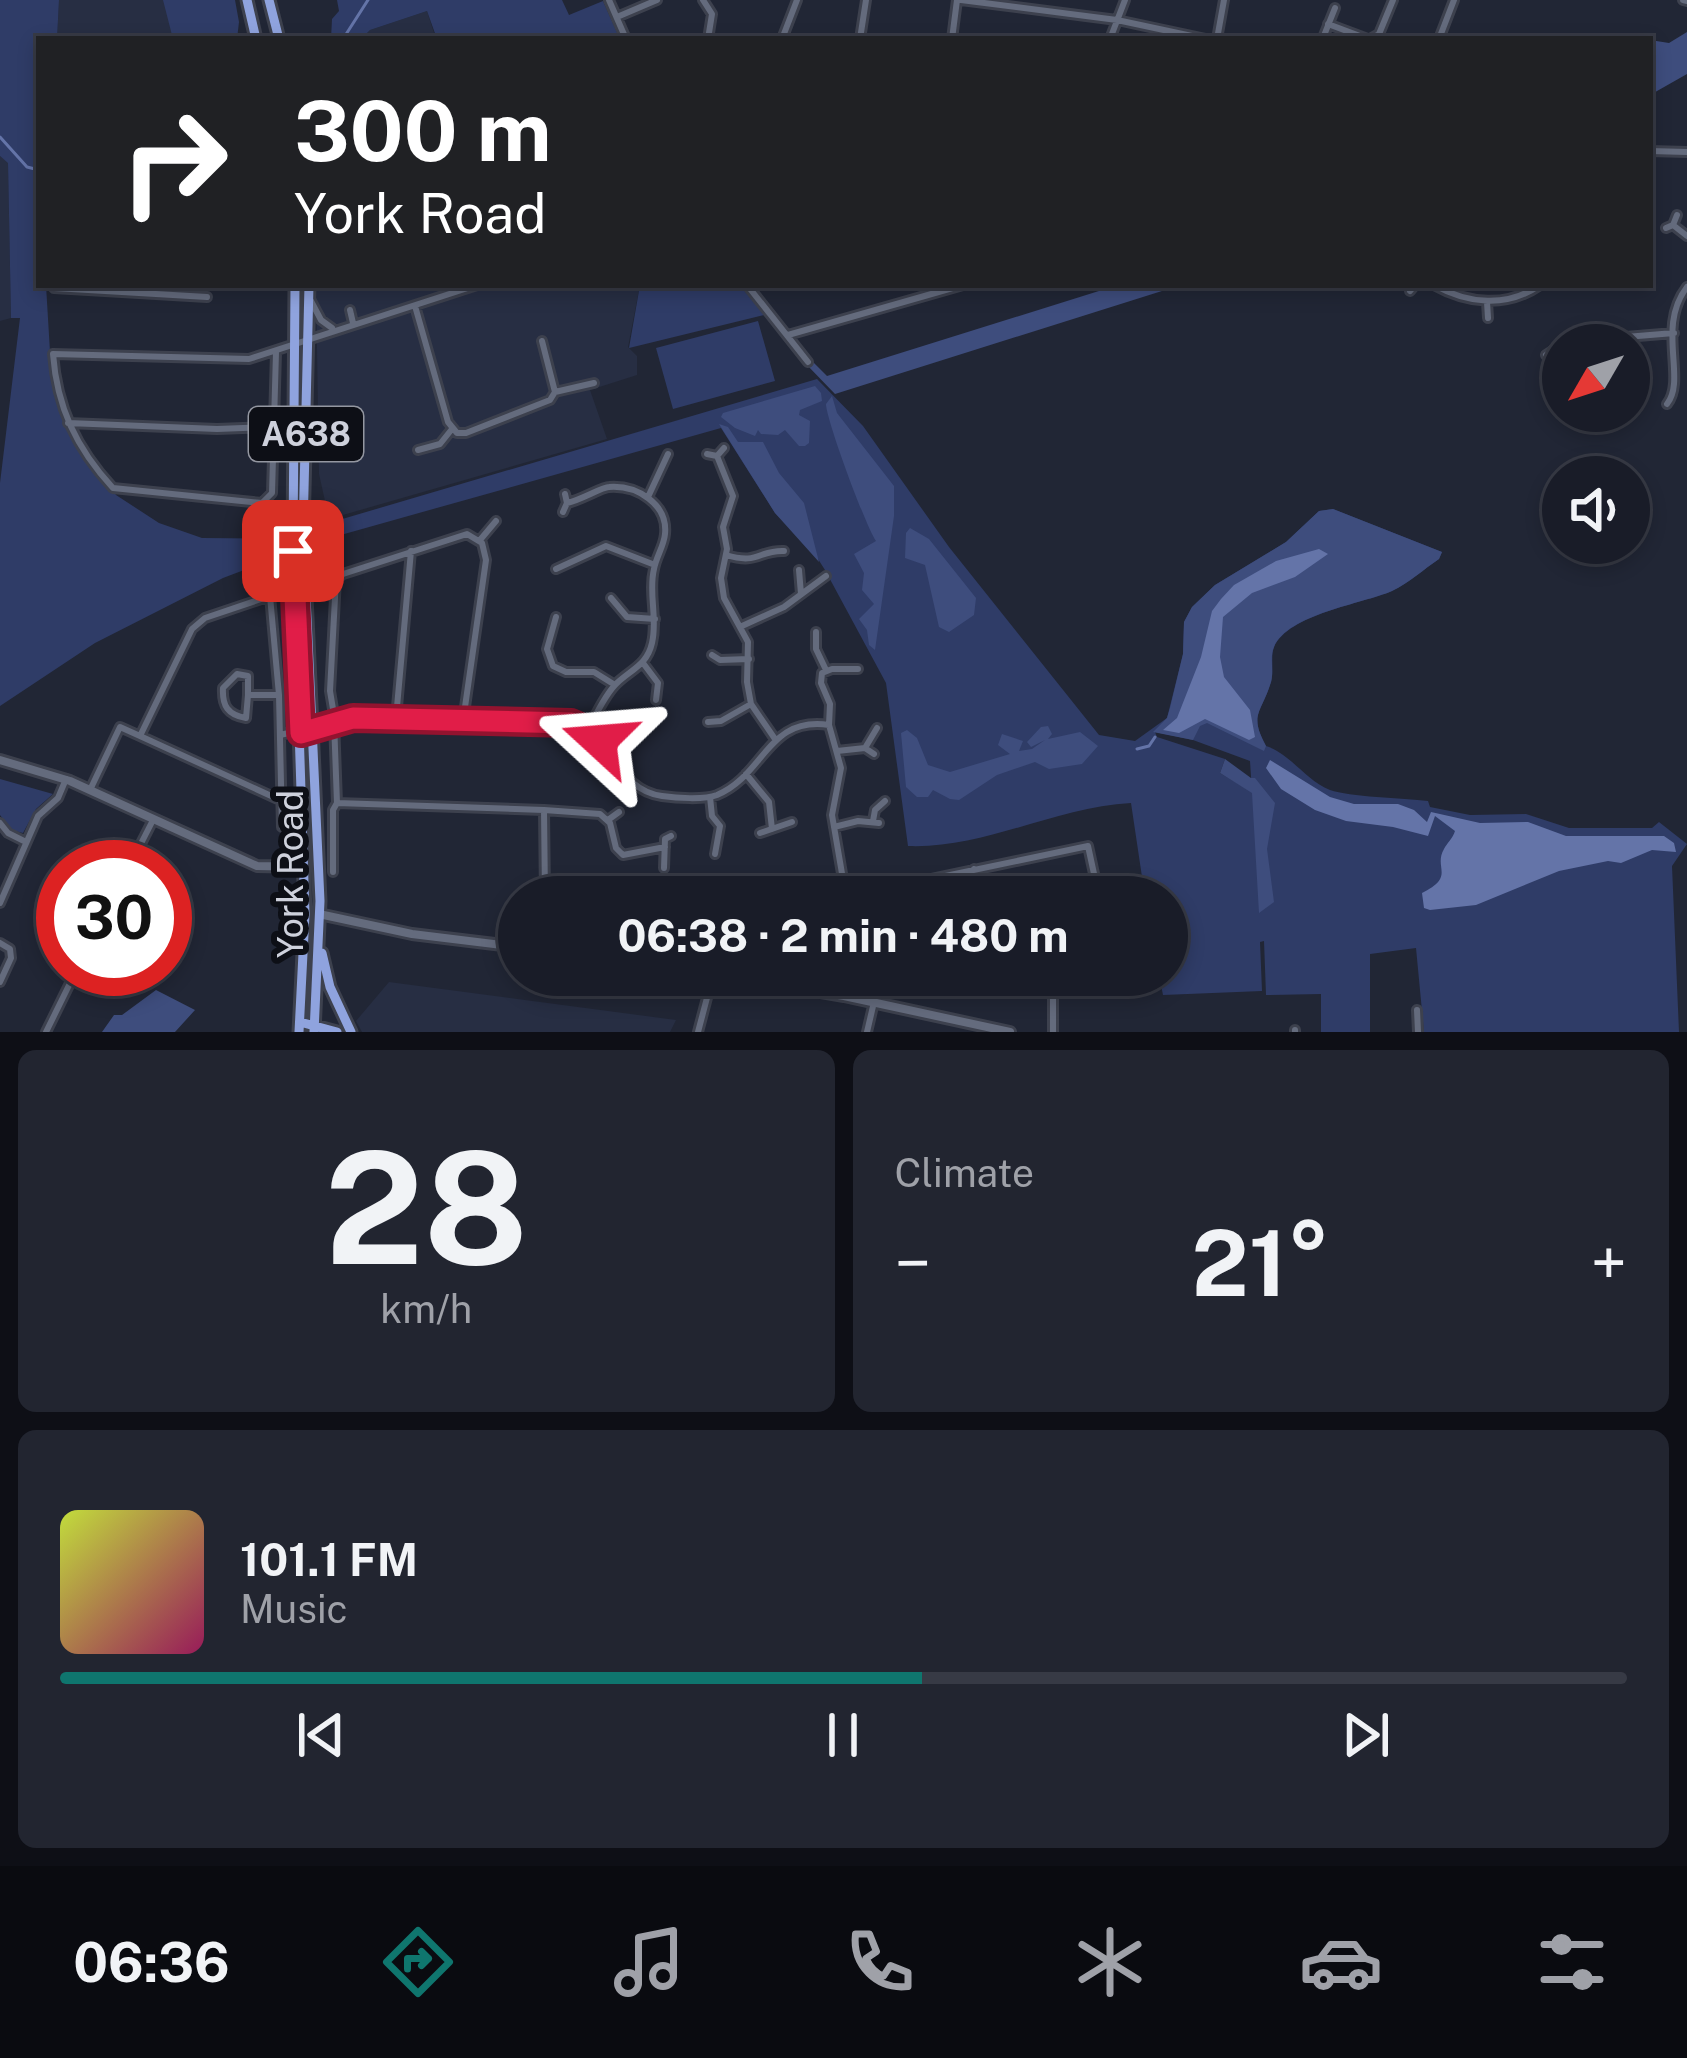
<!DOCTYPE html>
<html lang="en">
<head>
<meta charset="utf-8">
<style>
  :root { --surface:#191c28; --page:#222530; --text:#f1f3f6; --muted:#9fa1a8; --line:#373a45; --accent:#0f766e }
  body { margin:0; font-family:"Public Sans",sans-serif; background:var(--page); color:var(--text); height:100vh; display:flex; flex-direction:column; font-size:45px; white-space:nowrap }
  * { box-sizing:border-box; margin:0 }
  p { font-size:39px; color:var(--muted) }
  .icon { flex:none; width:66px; height:66px; fill:none; stroke:currentColor; stroke-width:2; stroke-linecap:round; stroke-linejoin:round }
  .map { position:relative; height:1032px; overflow:hidden }
  .drawer { display:flex; flex-direction:column; gap:18px; padding:18px; background:#0e0f16; flex:1 }
  .drawer>* { flex:none }
  .guide { position:absolute; left:36px; top:36px; width:1617px; height:252px; border-radius:0px; box-shadow:0 6px 18px #0003,0 0 0 3px var(--line); background:#202124; color:#fff; overflow:hidden }
  .needle { width:78px; rotate:231deg }
  .buttons { position:absolute; left:1542px; top:324px; display:grid; gap:24px }
  .buttons a { display:grid; place-items:center; width:108px; height:108px; border-radius:50%; background:var(--surface); box-shadow:0 6px 18px #0003,0 0 0 3px var(--line); font-size:60px }
  .speed { position:absolute; left:36px; top:840px; display:flex; gap:24px; font-size:60px; font-weight:700; text-align:center }
  .speed>* { display:grid; place-content:center; width:156px; height:156px; border-radius:50%; background:var(--surface); box-shadow:0 6px 18px #0003,0 0 0 3px var(--line); line-height:1 }
  .speed .limit { border:18px solid #d22; background:#fff; color:#111 }
  .pin { position:absolute; display:grid; place-items:center; width:102px; height:102px; color:#fff; margin:-51px; border-radius:24px; box-shadow:0 6px 18px #0006 }
  .me { position:absolute; width:132px; margin:-66px; rotate:289deg; stroke-linejoin:round; filter:drop-shadow(0 0 9px #0008) }
  .turn { display:flex; align-items:center; gap:42px; height:252px; padding:0 60px; font-size:54px }
  .turn .icon { width:156px; height:156px; stroke-width:2.5 }
  .turn b { display:block; font-size:84px; line-height:102px }
  .big { font-size:90px; font-weight:700; line-height:1.1 }
  .drawer .widget { flex:1; display:flex; flex-direction:column; justify-content:center; gap:18px; min-width:0; padding:0 42px; border-radius:18px; background:var(--page) }
  .drawer .dial { align-items:center; gap:0 }
  .dial b { font-size:156px; line-height:1 }
  .song { display:flex; align-items:center; gap:36px }
  .cover { width:144px; height:144px; border-radius:18px; background:linear-gradient(135deg,hsl(70 70% 55%),hsl(330 70% 35%)) }
  .played { height:12px; border-radius:6px; background:linear-gradient(90deg,var(--accent) 55%,var(--line) 55%) }
  .keys { display:flex; justify-content:space-around; direction:ltr }
  .heat { display:flex; justify-content:space-between; align-items:center; font-size:66px; direction:ltr }
  .drawer .tiles { flex:1; display:grid; gap:18px; grid-template-columns:1fr 1fr }
  .widget:last-child { grid-column:span 2 }
  .trip { position:absolute; left:498px; top:876px; width:690px; height:120px; border-radius:60px; background:var(--surface); box-shadow:0 6px 18px #0003,0 0 0 3px var(--line); font-weight:700; line-height:120px; text-align:center }
  .menu { display:flex; height:192px; justify-content:space-around; align-items:center; background:#0a0b10; color:var(--muted) }
  .menu .icon { width:84px; height:84px }
  .menu .current { color:var(--accent) }
  .menu b { font-size:54px; color:var(--text) }
  .map>svg:first-child { display:block }
  .built { fill:#272e43 }
  .green { fill:#2f3c67; fill-rule:evenodd }
  .forest { fill:#3e4d7d }
  .water { fill:#6474a8 }
  .lines { fill:none; stroke-linecap:round; stroke-linejoin:round }
  .stream { stroke:#6474a8; stroke-width:3 }
  .minor-casing { stroke:#3d414e; stroke-width:12 }
  .tertiary-casing { stroke:#3d414e; stroke-width:14 }
  .trunk-casing { stroke:#3d414e; stroke-width:15 }
  .minor { stroke:#646b7d; stroke-width:6 }
  .tertiary { stroke:#646b7d; stroke-width:8 }
  .trunk { stroke:#8fa3de; stroke-width:9 }
  .route-casing { stroke:#92132f; stroke-width:30 }
  .route { stroke:#e11d48; stroke-width:21 }
  .labels { text-anchor:middle; dominant-baseline:central; stroke-width:12; stroke-linejoin:round; paint-order:stroke }
  .shield { fill:#0d0f16; stroke:#9497a1; stroke-width:3 }
  .shield-label { font-size:33px; font-weight:bold; fill:#ced1dc }
  .street-label { font-size:36px; fill:#ced1dc; stroke:#0d0f16 }
</style>
</head>
<body>
<div class="map">
<svg width="1687" height="1032" viewBox="0 0 1687 1032">
  <rect width="100%" height="100%" fill="#212635"/>
  <path class="built" d="M59,0h174l5,39h-181z
    M427,11l9,28h-75l9,-9z
    M0,156l8,6 3,156 -11,3z
    M316,285h324l-12,62 9,9v19l-47,15 17,49 -278,80 -10,-45z
    M389,982l287,38 -6,12h-308l-6,-11z"/>
  <path class="green" d="M0,0h59l-2,39h-18v246h7l4,67 18,71 48,72 43,28 43,15 121,1 -1,-14 495,-146 46,47 86,121 150,188 36,6 32,-23 16,-64 1,-32 8,-15 23,-22 71,-43 33,-31 14,-2 109,43 -3,7c-15,10 -30,24 -47,32 -30,13 -103,23 -118,56 -4,11 1,26 -4,38 -9,28 -21,30 -4,61 25,8 39,34 64,44 19,7 73,8 98,11l2,6 40,8 56,-1 43,14h83l7,-6 28,22 -15,22 7,166h-255l-8,-84 -46,6v78h-49v-38l-55,1 -2,-54 -4,1 2,49 -99,4 -4,-20h8v-78h-22l-14,-94c-76,4 -147,46 -223,43l-22,-163 -61,-113 -14,-22 -36,-35 -54,-85 -398,112 -100,38 -128,65 -95,63v-223l20,-165h-9l-3,-155 -8,-7zM1155,732l38,8 57,21 2,31 -32,-19 5,-14 -68,-22z
    M163,0h72l4,22 -2,17h-64z
    M337,0h225l7,15 34,-14 17,38h-183l-10,-28 -57,19 -9,9h-30l1,-20 7,-8z
    M640,285h100l24,30 -135,33z
    M758,321l17,60 -102,28 -17,-61z
    M0,779l53,15 -17,15 -13,24 -12,-3 -11,-15z"/>
  <path class="forest" d="M1687,32v42l-37,21v-55l19,3z
    M1118,285h63l-346,109 -29,-30 5,-4 16,16z
    M815,386l6,7 1,8 -22,9 -1,5 11,6 -1,22 -4,3h-6l-14,-16 -7,5 -17,-1 -3,-4 -3,6 -20,-8 -14,-11 2,-4z
    M832,396l5,17 57,73v30l-19,134 -6,-5 -2,-15 -8,-11 15,-15 -12,-14 2,-17 -10,-19 22,-13c-10,-14 -50,-122 -50,-137z
    M719,424l9,3 10,15h25l16,31 25,30 15,59 -44,-49z
    M1333,509l109,43 -3,7c-15,10 -30,24 -47,32 -30,13 -104,23 -118,56 -5,11 1,26 -4,38 -9,28 -21,30 -4,61l-2,5 -57,-28 -7,3 -7,14 -40,-8 14,-14 3,-10 13,-54 1,-32 8,-15 23,-22 71,-43 33,-31z
    M910,528l19,11 47,59 -2,17 -25,17 -10,-5 -14,-62 -20,-7 1,-25z
    M1048,726l4,8 -4,5 32,-7 18,14 -16,18 -33,5 -14,-7 -38,13 -38,25 -9,-1 -17,-9 -5,7h-11l-11,-10 -5,-54 6,-3 10,8 11,27 22,7 60,-18 -12,-9 4,-11 21,7 -4,10 13,-2 13,-9 -14,7 -4,-5 14,-15z
    M1225,759l26,19h4l20,25 -8,46 7,53 -15,11 -7,-120 -32,-20z
    M156,990l39,20 -20,22h-73l12,-17h8z"/>
  <path class="water" d="M1319,549l9,5 -33,23 -43,16 -29,24 -3,40 4,20 26,33 5,27 -6,3 -44,-21 -26,14 -16,-3 14,-12 24,-61 11,-46 9,-12 13,-14 42,-24z
    M1270,760l60,37 24,7h44l16,6 13,12 4,-10 49,11 48,-1 38,14h98l10,7 2,9 -24,-2 -31,13 -13,-2 -49,10 -83,34 -46,5 -6,-2 -2,-15c34,-17 11,-25 22,-44 3,-6 9,-11 11,-18l-20,-15 -7,20 -35,-9 -47,-6 -31,-11 -34,-21 -15,-21z"/>
  <g class="lines">
    <path class="stream" d="M343,39l25,-39
      M0,137l27,30 12,3
      M1137,749l12,-3 6,-9"/>
    <defs>
      <path id="minor" d="M609,0l17,39
        M703,0l9,14 -4,25
        M961,0l156,20 89,19
        M1683,0l4,1
        M617,17l40,-17
        M1328,24l40,15
        M1323,38l12,-30
        M782,39l15,-39
        M860,39l6,-39
        M952,39l5,-39
        M1110,39l15,-39
        M1217,39l7,-39
        M1370,39l9,-5 14,-34
        M1439,39l15,-39
        M1650,151l37,1
        M1673,225l14,11
        M1666,228l7,-3 4,-10
        M747,285l61,77
        M1434,285c34,19 73,23 106,0
        M54,288l153,9
        M1410,291l5,-6
        M311,301l10,19 11,8
        M1487,302l1,16
        M415,306l33,116 9,11h9l84,-33 5,-8 -13,-51
        M350,310l3,13
        M788,335l175,-50
        M1553,350l10,16
        M276,352l-4,141 -10,10 -149,-15c-37,-40 -56,-81 -60,-134l196,5 228,-74
        M1546,355l41,-26 39,8 48,-4
        M555,392l39,-9
        M1667,404c20,-25 -11,-77 20,-117
        M68,423l149,6 56,-2
        M418,450l22,-6 12,-15
        M707,454l10,2 7,-8
        M717,456l16,40 -10,31 4,22 -6,29 3,20 24,44 -1,40 4,22 24,35
        M648,497l20,-43
        M567,503c14,-3 35,-16 42,-16 28,-2 59,17 56,47 -1,12 -9,23 -11,35 -6,24 4,49 -2,74 -5,22 -20,26 -35,40 -13,12 -20,32 -30,47
        M563,512l4,-9 -2,-9
        M480,540l16,-19
        M726,555c33,10 32,-5 58,-4
        M556,569l50,-23 49,19
        M799,570l2,24
        M611,598l16,19 28,2
        M556,617l-9,32 6,17 13,6h28l21,13
        M742,626l42,-19 42,-31
        M816,632v17l10,21
        M712,655l8,5 29,-1
        M643,663l15,20 -2,17
        M248,695v-19l-11,-2 -14,14c-1,18 5,27 23,30l2,-23h31
        M396,718l15,-167
        M335,721l-5,-30 6,-112 7,-5 124,-40 15,9 4,17 -23,161
        M708,722l13,-1 30,-17
        M280,735l73,-17 218,5c42,13 45,67 91,73 14,2 42,4 55,-1 48,-20 50,-79 112,-70
        M837,751l28,-3
        M874,754l-9,-6 12,-20
        M746,774l23,28 3,27
        M90,790l30,-63 20,9
        M710,797l2,19 8,10 -5,28
        M280,800l-140,-64 52,-107 13,-11 65,-22 9,99 3,132
        M337,803l207,7 1,87
        M544,810l56,4 10,9 6,25 7,7 42,-8
        M608,820l11,-8
        M873,821l2,-11 10,-9
        M0,823l8,10 18,9
        M834,827l24,-6 21,2
        M760,833l32,-11
        M129,867l24,-47
        M664,868l1,-29 6,-3
        M974,869l6,28
        M333,872v-62l4,-7 -3,-82
        M846,897l-14,-82 9,-47 -12,-43 1,-21 -9,-21 1,-10 10,-4h26
        M882,897l25,-13 181,-38 11,51
        M0,903l38,-87 20,-18 8,-19
        M0,943l10,6 1,9 -11,24
        M1053,975v57
        M1111,975v2
        M844,996l4,-21
        M1417,1010l1,22
        M46,1032l31,-63
        M698,1032l15,-57
        M867,1032l7,-30
        M1295,1032v-2"/>
      <path id="tertiary" d="M0,760l70,21 187,85 47,1
        M319,914l93,20 107,13
        M721,975l123,21 166,36"/>
      <path id="trunk" d="M247,0l9,39
        M269,0l10,39
        M295,285l-2,259 12,370 -6,118
        M309,285l-6,246 17,370 -6,131
        M322,953l8,34 21,45
        M300,1022l37,10"/>
    </defs>
    <use href="#minor" class="minor-casing"/>
    <use href="#tertiary" class="tertiary-casing"/>
    <use href="#trunk" class="trunk-casing"/>
    <use href="#minor" class="minor"/>
    <use href="#tertiary" class="tertiary"/>
    <use href="#trunk" class="trunk"/>
  </g>
  <g class="lines">
    <defs>
      <path id="route" d="M293,551l8,182 52,-15 218,5 16,7 12,11"/>
    </defs>
    <use href="#route" class="route-casing"/>
    <use href="#route" class="route"/>
  </g>
  <g class="labels">
    <rect class="shield" x="249" y="407" width="114" height="54" rx="9"/>
    <g class="shield-label">
      <text x="306" y="434">A638</text>
    </g>
    <g class="street-label">
      <text transform="translate(290 874) rotate(-90)">York Road</text>
    </g>
  </g>
</svg>
<div class="buttons">
<a><svg class="needle" viewBox="-14 -14 28 28"><path d="M0-13l5 13h-10z" fill="#e53935"/><path d="M0 13l5-13h-10z" fill="#9fa1a8"/></svg></a>
<a><svg class="icon" aria-label="sound" viewBox="0 0 24 24"><path d="M4 9h4l5-4v14l-5-4H4zM17 9q2 3 0 6"/></svg></a>
</div>
<div class="speed"><div class="limit">30</div></div>
<div class="pin" style="left:293px;top:551px;background:#d93025"><svg class="icon" aria-label="arrive" viewBox="0 0 24 24"><path d="M6 21V4h12l-3 4 3 4H6"/></svg></div>
<svg class="me" style="left:599px;top:741px" viewBox="-20 -20 40 40"><path d="M0-17L14 15 0 8-14 15z" fill="#e11d48" stroke="#fff" stroke-width="4"/></svg>
<div class="trip">06:38 · 2 min · 480 m</div>
<div class="guide">
<div class="turn"><svg class="icon" aria-label="right" viewBox="0 0 24 24"><path d="M7 20v-9h11M14 6l5 5-5 5"/></svg><div><b>300 m</b>York Road</div></div>
</div>
</div>
<section class="drawer">
<div class="tiles">
<div class="widget dial"><b>28</b><p>km/h</p></div>
<div class="widget"><p>Climate</p>
<div class="heat"><a>−</a><b class="big">21°</b><a>+</a></div>
</div>
<div class="widget">
<div class="song"><i class="cover"></i><div><b>101.1 FM</b><p>Music</p></div></div>
<div class="played"></div>
<div class="keys"><svg class="icon" aria-label="previous" viewBox="0 0 24 24"><path d="M18 5L8 12l10 7zM5 5v14"/></svg><svg class="icon" aria-label="pause" viewBox="0 0 24 24"><path d="M8 5v14M16 5v14"/></svg><svg class="icon" aria-label="next" viewBox="0 0 24 24"><path d="M6 5l10 7-10 7zM19 5v14"/></svg></div>
</div>
</div>
</section>
<nav class="menu">
<b>06:36</b>
<svg class="icon current" aria-label="directions" viewBox="0 0 24 24"><path d="M12 3l9 9-9 9-9-9zM9 14v-3h6M13 9l2 2-2 2"/></svg>
<svg class="icon" aria-label="music" viewBox="0 0 24 24"><path d="M9 18V5l10-2v13"/><circle cx="6" cy="18" r="3"/><circle cx="16" cy="16" r="3"/></svg>
<svg class="icon" aria-label="phone" viewBox="0 0 24 24"><path d="M5 4h4l2 5-3 2q2 4 5 5l2-3 5 2v4C11 20 4 13 5 4z"/></svg>
<svg class="icon" aria-label="climate" viewBox="0 0 24 24"><path d="M12 3v18M4 7l16 10M4 17L20 7"/></svg>
<svg class="icon" aria-label="car" viewBox="0 0 24 24"><path d="M5 17H2v-5l4-1 3-4h7l3 4 3 1v5h-3M9 17h6M6 11h13"/><circle cx="7" cy="17" r="2"/><circle cx="17" cy="17" r="2"/></svg>
<svg class="icon" aria-label="filters" viewBox="0 0 24 24"><path d="M4 7h16M4 17h16"/><circle cx="9" cy="7" r="2"/><circle cx="15" cy="17" r="2"/></svg>
</nav>
</body>
</html>
